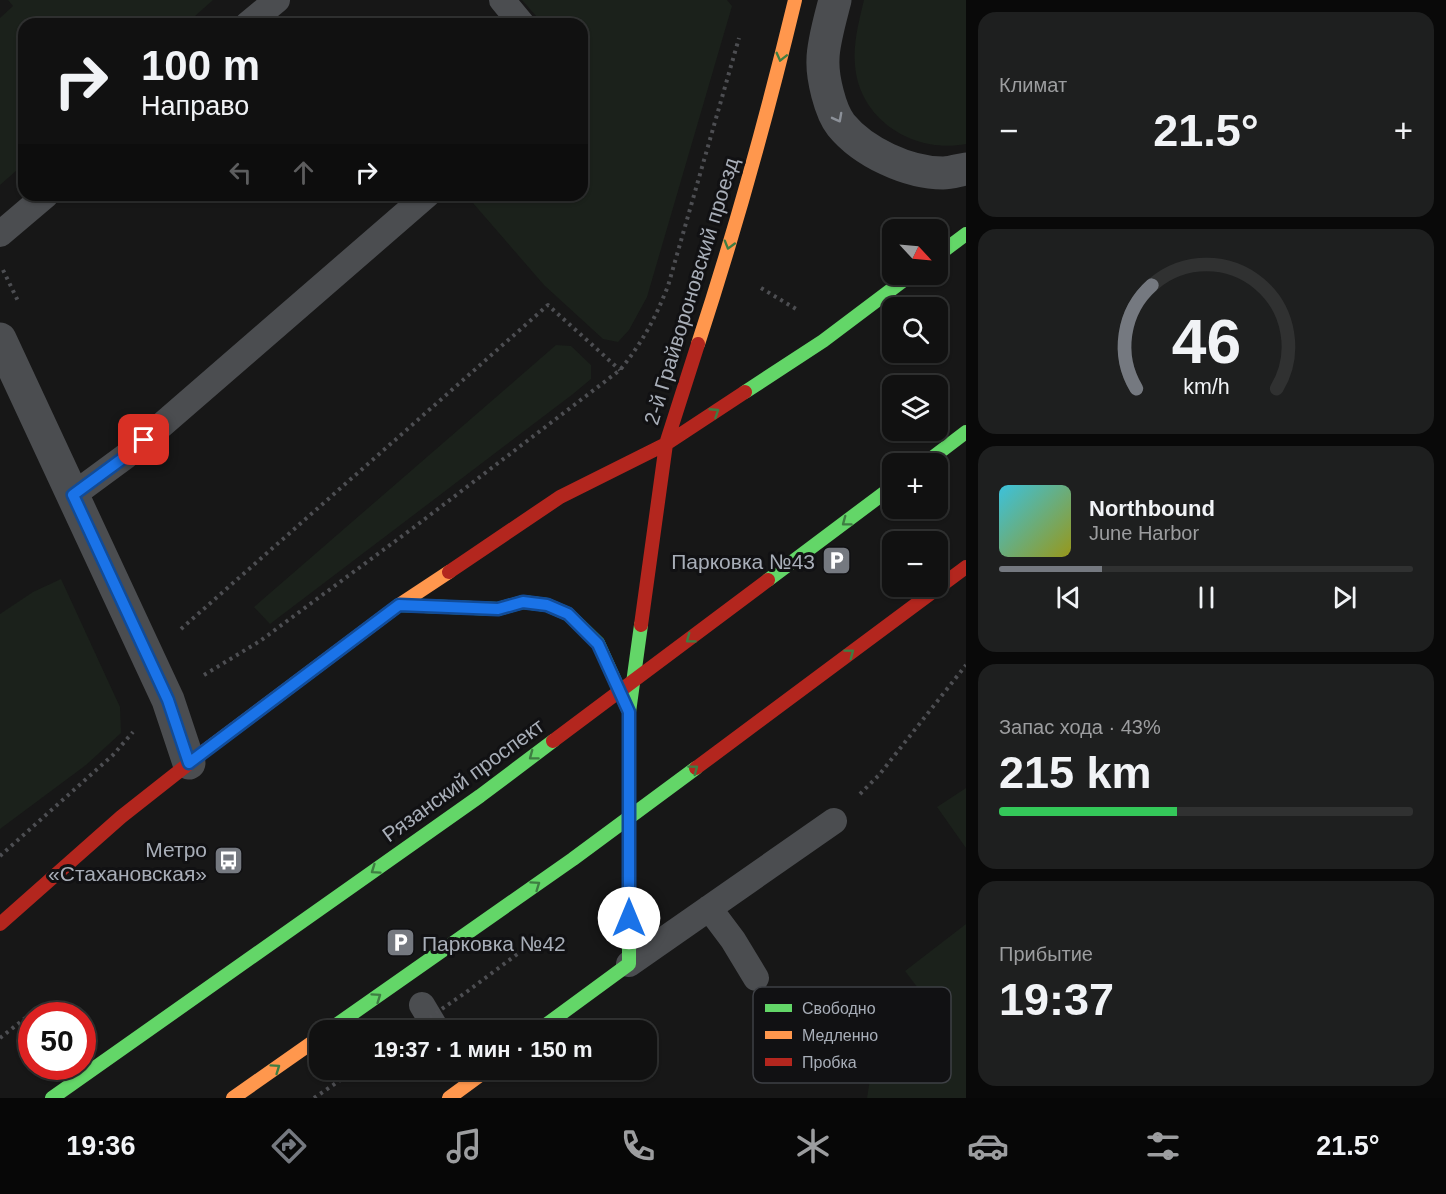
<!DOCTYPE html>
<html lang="ru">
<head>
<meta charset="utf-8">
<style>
  :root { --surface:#111; --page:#1e1f1f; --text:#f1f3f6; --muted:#9c9d9f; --line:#303131; --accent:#757980 }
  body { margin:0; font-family:Arial,sans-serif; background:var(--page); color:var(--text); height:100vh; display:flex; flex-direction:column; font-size:22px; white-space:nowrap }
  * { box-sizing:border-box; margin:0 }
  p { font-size:20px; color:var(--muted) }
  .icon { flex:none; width:33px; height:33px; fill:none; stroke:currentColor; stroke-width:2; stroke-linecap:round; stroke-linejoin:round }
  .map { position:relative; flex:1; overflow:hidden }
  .panel { display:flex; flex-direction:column; gap:12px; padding:12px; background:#090909; width:480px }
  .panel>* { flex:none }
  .guide { position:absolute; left:18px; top:18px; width:570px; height:183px; border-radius:18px; box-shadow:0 2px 4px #0004,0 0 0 2px var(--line); background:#111; color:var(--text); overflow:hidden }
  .needle { width:39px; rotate:116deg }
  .tools { position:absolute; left:882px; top:219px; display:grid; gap:12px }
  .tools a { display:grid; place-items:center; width:66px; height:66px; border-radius:12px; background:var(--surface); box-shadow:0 2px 4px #0004,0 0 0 2px var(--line); font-size:30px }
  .speed { position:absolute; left:18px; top:1002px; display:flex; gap:12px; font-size:30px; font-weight:700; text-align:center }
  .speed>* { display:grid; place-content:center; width:78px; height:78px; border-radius:50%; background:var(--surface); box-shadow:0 2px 4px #0004,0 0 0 2px var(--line); line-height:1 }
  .speed .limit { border:9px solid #d22; background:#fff; color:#111 }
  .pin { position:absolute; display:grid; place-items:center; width:51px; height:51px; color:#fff; margin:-26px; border-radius:12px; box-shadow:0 3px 9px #0006 }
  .me { position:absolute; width:66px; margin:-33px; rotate:0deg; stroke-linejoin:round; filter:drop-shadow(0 0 4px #0008) }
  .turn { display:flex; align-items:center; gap:21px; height:126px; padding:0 24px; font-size:27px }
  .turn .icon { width:78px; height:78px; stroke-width:2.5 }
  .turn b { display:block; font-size:42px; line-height:51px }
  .lanes { display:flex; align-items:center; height:57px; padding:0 24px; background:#0003; justify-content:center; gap:30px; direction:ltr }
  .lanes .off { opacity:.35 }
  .big { font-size:45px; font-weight:800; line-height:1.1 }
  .panel .widget { flex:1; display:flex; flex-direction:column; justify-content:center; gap:9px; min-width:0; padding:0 21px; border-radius:18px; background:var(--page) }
  .panel .dial { align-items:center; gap:0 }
  .dial svg { height:156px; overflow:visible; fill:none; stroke:var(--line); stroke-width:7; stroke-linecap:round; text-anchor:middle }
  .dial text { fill:var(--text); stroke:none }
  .song { display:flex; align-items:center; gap:18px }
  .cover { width:72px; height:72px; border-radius:9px; background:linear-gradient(135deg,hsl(190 70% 55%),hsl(60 70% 35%)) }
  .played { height:6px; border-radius:3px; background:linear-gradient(90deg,var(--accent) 25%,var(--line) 25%) }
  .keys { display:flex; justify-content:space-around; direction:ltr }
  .heat { display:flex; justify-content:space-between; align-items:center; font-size:33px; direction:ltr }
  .charge { height:9px; border-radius:4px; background:linear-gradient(90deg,#34c759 43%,var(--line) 0) }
  .trip { position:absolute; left:309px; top:1020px; width:348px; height:60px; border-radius:18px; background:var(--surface); box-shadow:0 2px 4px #0004,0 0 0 2px var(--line); font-weight:800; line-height:60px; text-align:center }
  .tab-bar { display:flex; height:96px; justify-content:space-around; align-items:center; background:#070707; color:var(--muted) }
  .tab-bar .icon { width:42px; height:42px }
  .tab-bar .selected { color:var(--accent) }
  .tab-bar b { font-size:27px; color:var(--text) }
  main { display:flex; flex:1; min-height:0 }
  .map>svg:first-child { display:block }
  .green { fill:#1b211b }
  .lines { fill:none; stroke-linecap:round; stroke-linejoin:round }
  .path { stroke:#4d4e52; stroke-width:4; stroke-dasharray:3 4.5; stroke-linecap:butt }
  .lane { stroke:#4b4d50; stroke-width:26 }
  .street { stroke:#4b4d50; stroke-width:33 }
  .fast { stroke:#63d668; stroke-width:14 }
  .slow { stroke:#ff974d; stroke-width:14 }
  .jam { stroke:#b3261e; stroke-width:14 }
  .path-bridge { stroke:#4d4e52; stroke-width:4; stroke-dasharray:3 4.5; stroke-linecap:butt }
  .fast-bridge { stroke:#63d668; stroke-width:14 }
  .jam-bridge { stroke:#b3261e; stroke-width:14 }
  .oneway { stroke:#3e7d42 }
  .oneway2 { stroke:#8c9199 }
  .route-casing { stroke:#114b97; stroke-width:15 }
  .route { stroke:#1a73e8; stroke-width:10 }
  .labels { text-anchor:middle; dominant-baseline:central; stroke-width:6; stroke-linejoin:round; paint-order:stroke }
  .street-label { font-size:21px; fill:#a8aeb8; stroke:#111113 }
  .poi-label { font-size:21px; fill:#a8aeb8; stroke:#111113; text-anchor:end }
  .key { fill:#111113; stroke:#3e4045; stroke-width:1.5 }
  .key-label { font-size:16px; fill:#a8aeb8 }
</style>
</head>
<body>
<main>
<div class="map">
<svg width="966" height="1098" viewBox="0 0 966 1098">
  <rect width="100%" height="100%" fill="#171717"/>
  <path class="green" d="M8,0h205l-27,24h-162v140l-24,21v-167l13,-12z
    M522,0h205l5,6 -85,291 -18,33 -11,12 -15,-3 -59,-54 -78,-90h116v-171h-39z
    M864,0h102v144c-52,10 -107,-24 -111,-79 -2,-22 4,-44 9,-65z
    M556,345l15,1 20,19v14l-18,15 -303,230 -16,-17z
    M61,579l59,128 1,26 -35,32 -86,64v-215l33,-22z
    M966,788v60l-29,-41z
    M966,924v174h-99l4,-25 70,-54 -36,-48z"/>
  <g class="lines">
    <path class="path" d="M3,270l15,31
      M761,288l35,21
      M181,629l367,-324 72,65
      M204,675l56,-34 153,-113 207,-158c22,-27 35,-51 48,-84l71,-248
      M860,794l19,-19 87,-110
      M0,856l113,-101 20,-23
      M0,1038l33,-26
      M314,1098l41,-28"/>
    <path class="lane" d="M502,0l20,24
      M248,24l29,-24
      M0,234l46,-39
      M73,495l53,-39 301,-261
      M709,908l24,32 23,38
      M629,964l205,-143
      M422,1005l15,25"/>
    <path class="street" d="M835,0c-4,16 -12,43 -12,59 -1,18 7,52 18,66 22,27 67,48 102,48 8,0 16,-3 23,-4
      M0,339l168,361 21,63"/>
    <path class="fast" d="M938,255l28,-21
      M745,392l78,-51 89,-67
      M924,464l42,-32
      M399,605l99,4 25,-7 24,3 21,9 30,29 31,69
      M539,1030l90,-66v-252l12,-87"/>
    <path class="slow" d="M698,344c37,-113 69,-228 97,-344
      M206,750l193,-145 50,-33
      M233,1098l87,-61
      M449,1098l38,-28"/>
    <path class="jam" d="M449,572l111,-75 106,-53 79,-52
      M641,625l25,-181 32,-100
      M0,924l121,-107 85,-67"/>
    <path class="path-bridge" d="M411,1030l54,-37 70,-52"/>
    <path class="fast-bridge" d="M768,580l124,-93
      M329,1030l244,-171 123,-91
      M52,1098l428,-302 73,-55"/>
    <path class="jam-bridge" d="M553,741l215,-161
      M696,768l270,-201"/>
  </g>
  <defs><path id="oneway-chevron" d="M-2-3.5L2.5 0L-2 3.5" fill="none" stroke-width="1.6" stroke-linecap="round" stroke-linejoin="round" transform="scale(1.5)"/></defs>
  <g class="oneway">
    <use href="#oneway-chevron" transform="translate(781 57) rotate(104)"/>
    <use href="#oneway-chevron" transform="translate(729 245) rotate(106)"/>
    <use href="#oneway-chevron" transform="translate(715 412) rotate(-33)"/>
    <use href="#oneway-chevron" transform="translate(846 522) rotate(143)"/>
    <use href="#oneway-chevron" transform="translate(690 639) rotate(143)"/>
    <use href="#oneway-chevron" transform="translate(850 653) rotate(-37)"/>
    <use href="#oneway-chevron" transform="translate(533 756) rotate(143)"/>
    <use href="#oneway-chevron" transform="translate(694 769) rotate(-37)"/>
    <use href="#oneway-chevron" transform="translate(375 870) rotate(145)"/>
    <use href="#oneway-chevron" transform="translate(536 885) rotate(-35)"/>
    <use href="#oneway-chevron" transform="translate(377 997) rotate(-35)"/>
    <use href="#oneway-chevron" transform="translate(276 1068) rotate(-35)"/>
  </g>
  <use class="oneway2" href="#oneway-chevron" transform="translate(838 118) rotate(62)"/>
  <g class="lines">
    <defs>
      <path id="route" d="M144,440l-18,16 -53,39 95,205 21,63 210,-158 99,4 25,-7 24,3 21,9 30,30 31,68v206"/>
    </defs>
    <use href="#route" class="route-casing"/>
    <use href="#route" class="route"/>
  </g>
  <defs>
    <symbol id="parking-square" viewBox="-11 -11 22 22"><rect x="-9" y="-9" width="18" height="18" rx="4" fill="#757980" stroke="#111113"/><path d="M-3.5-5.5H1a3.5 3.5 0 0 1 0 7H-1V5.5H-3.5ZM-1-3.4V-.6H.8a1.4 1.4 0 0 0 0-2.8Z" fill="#fff"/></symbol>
    <symbol id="bus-square" viewBox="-11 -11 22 22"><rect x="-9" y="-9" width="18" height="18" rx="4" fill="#757980" stroke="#111113"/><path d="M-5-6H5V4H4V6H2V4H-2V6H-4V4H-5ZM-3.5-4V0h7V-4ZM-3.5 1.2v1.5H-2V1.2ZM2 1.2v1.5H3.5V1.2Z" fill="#fff"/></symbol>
  </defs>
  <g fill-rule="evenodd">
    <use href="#parking-square" x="820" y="544" width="33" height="33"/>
    <use href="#bus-square" x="212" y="844" width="33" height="33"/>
    <use href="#parking-square" x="384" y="926" width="33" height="33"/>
  </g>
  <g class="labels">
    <g class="street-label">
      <text transform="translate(691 291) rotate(-73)">2-й Грайвороновский проезд</text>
      <text transform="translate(463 780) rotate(-36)">Рязанский проспект</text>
    </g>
    <g class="poi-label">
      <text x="815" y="561">Парковка №43</text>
      <text x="207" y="849">Метро<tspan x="207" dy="24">«Стахановская»</tspan></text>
      <text x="422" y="943" text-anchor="start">Парковка №42</text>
    </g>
  </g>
  <rect x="753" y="987" width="198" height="96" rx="9" class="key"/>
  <rect x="765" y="1004" width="27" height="8" fill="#63d668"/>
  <rect x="765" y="1031" width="27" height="8" fill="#ff974d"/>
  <rect x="765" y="1058" width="27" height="8" fill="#b3261e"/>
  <g class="key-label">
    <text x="802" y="1014">Свободно</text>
    <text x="802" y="1041">Медленно</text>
    <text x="802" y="1068">Пробка</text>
  </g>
</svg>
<div class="tools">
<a><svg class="needle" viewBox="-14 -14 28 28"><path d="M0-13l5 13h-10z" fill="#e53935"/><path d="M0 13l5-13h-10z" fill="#9c9d9f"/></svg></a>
<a><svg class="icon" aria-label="search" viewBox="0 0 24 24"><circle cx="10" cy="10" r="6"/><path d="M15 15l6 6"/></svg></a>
<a><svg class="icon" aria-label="layers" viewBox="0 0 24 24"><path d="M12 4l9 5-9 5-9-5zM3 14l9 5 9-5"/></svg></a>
<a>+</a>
<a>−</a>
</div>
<div class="speed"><div class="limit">50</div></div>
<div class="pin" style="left:144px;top:440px;background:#d93025"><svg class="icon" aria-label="arrive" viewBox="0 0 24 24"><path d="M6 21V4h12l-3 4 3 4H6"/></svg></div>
<svg class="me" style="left:629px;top:918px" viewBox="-20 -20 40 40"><circle r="19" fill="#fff"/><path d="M0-13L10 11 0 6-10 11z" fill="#1a73e8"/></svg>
<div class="trip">19:37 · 1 мин · 150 m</div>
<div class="guide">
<div class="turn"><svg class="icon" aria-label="right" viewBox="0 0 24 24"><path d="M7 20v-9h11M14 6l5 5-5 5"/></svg><div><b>100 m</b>Направо</div></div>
<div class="lanes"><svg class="icon off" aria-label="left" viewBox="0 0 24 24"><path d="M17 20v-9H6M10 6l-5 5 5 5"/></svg><svg class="icon off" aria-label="ahead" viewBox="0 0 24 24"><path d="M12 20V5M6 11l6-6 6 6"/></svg><svg class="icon" aria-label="right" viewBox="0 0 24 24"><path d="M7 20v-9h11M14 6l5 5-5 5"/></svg></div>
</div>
</div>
<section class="panel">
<div class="widget"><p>Климат</p>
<div class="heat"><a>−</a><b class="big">21.5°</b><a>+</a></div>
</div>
<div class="widget dial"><svg viewBox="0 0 100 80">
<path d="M14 69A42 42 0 1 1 86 69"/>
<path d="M14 69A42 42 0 0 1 22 16" stroke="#757980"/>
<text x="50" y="56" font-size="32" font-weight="700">46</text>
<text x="50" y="72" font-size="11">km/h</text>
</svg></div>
<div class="widget">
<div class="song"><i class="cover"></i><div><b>Northbound</b><p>June Harbor</p></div></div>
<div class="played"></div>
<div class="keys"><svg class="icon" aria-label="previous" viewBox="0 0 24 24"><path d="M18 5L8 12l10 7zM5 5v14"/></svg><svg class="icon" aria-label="pause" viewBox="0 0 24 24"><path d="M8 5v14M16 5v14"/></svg><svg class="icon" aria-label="next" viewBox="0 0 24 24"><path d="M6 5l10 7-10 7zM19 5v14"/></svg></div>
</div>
<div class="widget"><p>Запас хода · 43%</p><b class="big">215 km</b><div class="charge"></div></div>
<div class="widget"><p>Прибытие</p><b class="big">19:37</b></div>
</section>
</main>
<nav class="tab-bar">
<b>19:36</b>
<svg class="icon selected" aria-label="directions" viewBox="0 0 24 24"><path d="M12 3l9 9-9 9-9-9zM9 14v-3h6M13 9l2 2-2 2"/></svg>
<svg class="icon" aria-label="music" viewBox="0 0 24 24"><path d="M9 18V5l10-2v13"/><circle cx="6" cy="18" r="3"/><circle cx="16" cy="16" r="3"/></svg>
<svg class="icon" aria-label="phone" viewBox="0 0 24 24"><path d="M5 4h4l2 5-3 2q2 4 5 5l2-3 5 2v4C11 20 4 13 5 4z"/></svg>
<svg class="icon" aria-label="climate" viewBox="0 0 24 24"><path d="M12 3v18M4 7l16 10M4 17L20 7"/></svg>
<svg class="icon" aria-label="car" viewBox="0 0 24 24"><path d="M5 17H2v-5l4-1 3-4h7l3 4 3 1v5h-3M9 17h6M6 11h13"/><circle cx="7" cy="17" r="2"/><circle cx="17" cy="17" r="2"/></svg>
<svg class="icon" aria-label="filters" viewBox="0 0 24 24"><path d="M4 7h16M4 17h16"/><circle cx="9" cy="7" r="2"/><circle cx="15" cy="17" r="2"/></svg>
<b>21.5°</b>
</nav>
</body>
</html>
